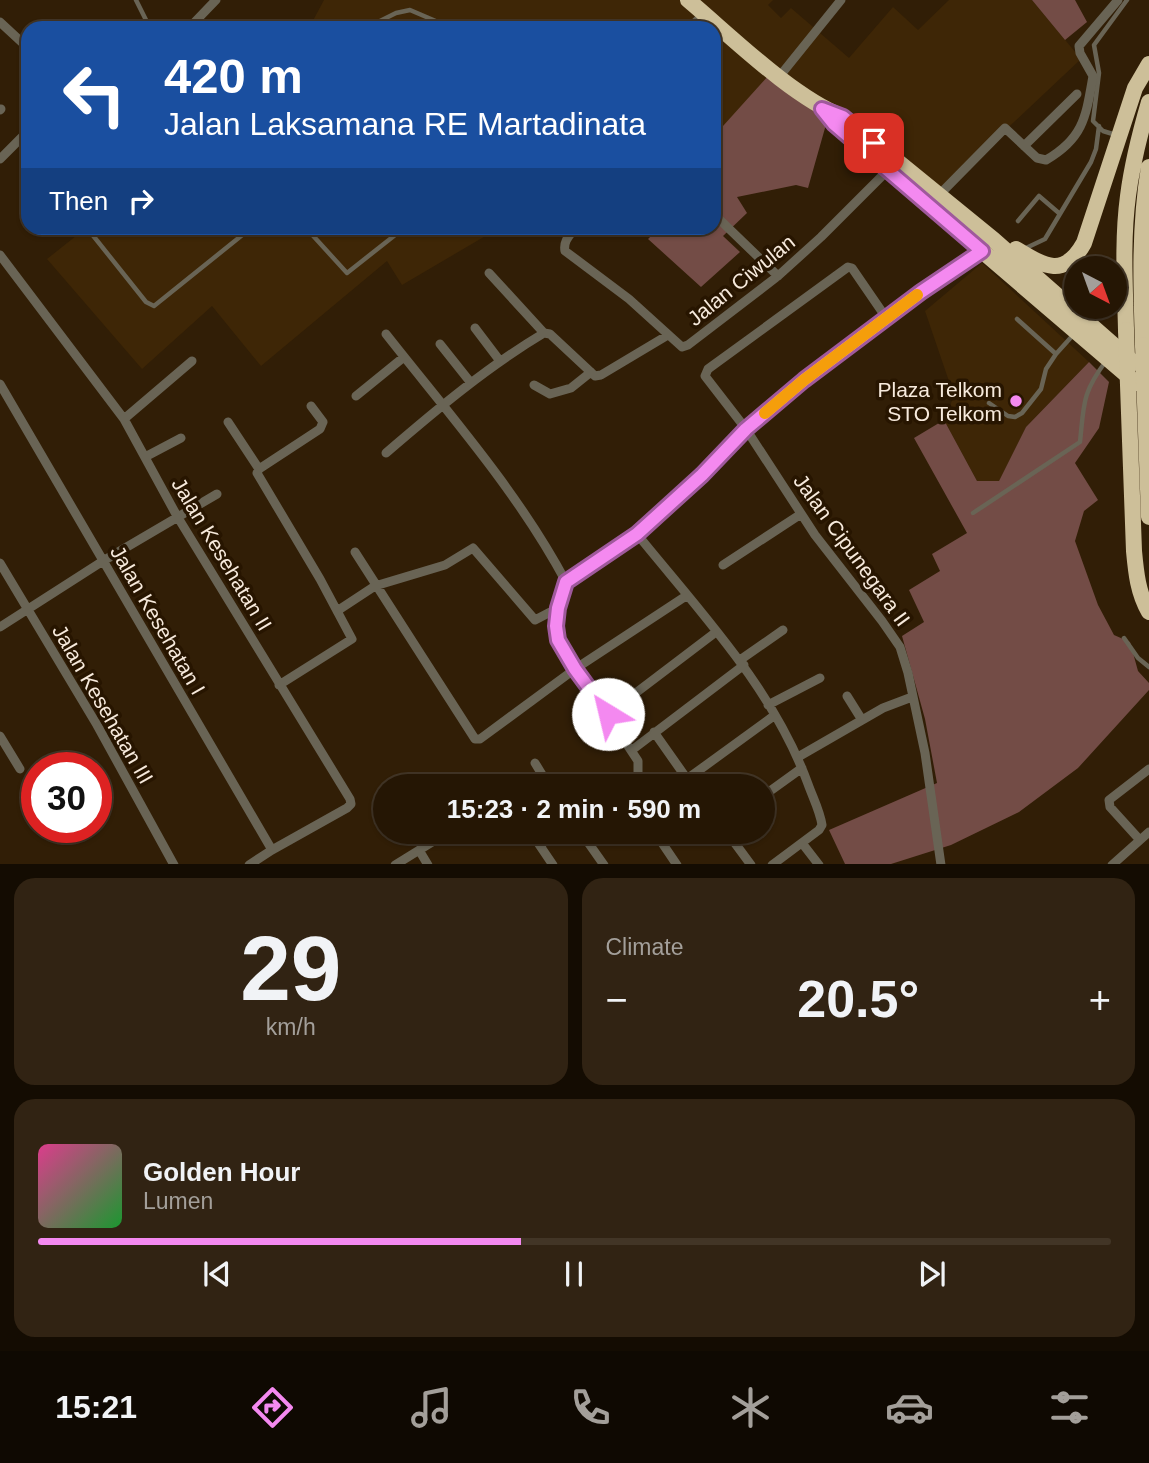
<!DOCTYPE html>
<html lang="en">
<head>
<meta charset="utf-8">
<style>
  :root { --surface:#251604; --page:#312313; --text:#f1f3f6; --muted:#a39f9a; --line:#423526; --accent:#f489f0 }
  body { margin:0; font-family:Helvetica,sans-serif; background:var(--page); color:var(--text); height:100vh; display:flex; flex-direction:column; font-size:26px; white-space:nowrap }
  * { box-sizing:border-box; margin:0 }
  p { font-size:23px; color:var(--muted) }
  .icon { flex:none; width:38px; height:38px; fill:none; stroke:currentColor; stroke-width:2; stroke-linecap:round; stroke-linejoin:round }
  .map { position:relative; height:864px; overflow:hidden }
  .side { display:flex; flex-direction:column; gap:14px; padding:14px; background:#140c02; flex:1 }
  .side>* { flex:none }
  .top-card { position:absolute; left:21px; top:21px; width:700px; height:214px; border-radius:21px; box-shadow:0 2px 5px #0004,0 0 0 2px var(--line); background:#1a4fa0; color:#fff; overflow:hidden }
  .needle { width:46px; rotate:139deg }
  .tools { position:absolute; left:1064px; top:256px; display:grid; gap:14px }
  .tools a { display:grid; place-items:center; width:63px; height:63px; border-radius:50%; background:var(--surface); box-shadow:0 2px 5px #0004,0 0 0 2px var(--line); font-size:35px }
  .speed { position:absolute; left:21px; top:752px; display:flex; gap:14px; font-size:35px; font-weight:700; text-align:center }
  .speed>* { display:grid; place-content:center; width:91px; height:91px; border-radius:50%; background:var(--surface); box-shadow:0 2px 5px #0004,0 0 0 2px var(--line); line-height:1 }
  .speed .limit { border:10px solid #d22; background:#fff; color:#111 }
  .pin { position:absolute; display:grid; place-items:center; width:60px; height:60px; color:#fff; margin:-30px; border-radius:14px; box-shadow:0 4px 10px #0006 }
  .me { position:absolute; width:77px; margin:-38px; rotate:324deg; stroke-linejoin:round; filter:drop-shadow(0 0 5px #0008) }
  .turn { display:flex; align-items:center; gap:24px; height:147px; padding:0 28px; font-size:32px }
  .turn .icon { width:91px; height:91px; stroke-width:2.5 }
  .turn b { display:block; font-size:49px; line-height:60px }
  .then { display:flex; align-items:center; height:66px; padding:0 28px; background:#0003; gap:14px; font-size:26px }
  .big { font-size:52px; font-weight:700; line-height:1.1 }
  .side .tile { flex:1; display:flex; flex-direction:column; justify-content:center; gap:10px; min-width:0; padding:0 24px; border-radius:21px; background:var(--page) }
  .side .dial { align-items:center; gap:0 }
  .dial b { font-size:91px; line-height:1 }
  .song { display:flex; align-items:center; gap:21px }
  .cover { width:84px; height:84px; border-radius:10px; background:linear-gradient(135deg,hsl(330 70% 55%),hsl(130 70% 35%)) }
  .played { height:7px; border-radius:4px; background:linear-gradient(90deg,var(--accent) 45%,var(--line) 45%) }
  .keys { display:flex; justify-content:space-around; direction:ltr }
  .heat { display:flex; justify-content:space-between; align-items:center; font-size:38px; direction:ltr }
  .side .tiles { flex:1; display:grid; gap:14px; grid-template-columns:1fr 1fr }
  .tile:last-child { grid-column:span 2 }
  .trip { position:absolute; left:373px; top:774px; width:402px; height:70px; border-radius:35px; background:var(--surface); box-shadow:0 2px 5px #0004,0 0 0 2px var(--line); font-weight:700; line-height:70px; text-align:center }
  .dock { display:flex; height:112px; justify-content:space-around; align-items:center; background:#0f0902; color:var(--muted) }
  .dock .icon { width:49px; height:49px }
  .dock .on { color:var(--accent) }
  .dock b { font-size:32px; color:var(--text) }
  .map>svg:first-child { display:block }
  .built { fill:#3e2606 }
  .forest { fill:#734c46 }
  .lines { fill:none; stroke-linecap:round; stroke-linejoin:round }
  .lane { stroke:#696455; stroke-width:4.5 }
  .street { stroke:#696455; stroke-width:9 }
  .highway { stroke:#cdbf99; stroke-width:16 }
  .highway-bridge { stroke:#cdbf99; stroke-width:16 }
  .route-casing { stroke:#9f599c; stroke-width:18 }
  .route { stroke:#f489f0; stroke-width:12 }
  .slow { stroke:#f59e0b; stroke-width:12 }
  .poi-dot { fill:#f489f0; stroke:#271500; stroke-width:2.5 }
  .labels { text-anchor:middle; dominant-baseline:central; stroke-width:7; stroke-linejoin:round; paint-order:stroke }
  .street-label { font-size:21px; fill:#f7eadc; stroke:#271500 }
  .poi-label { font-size:21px; fill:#f7eadc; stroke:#271500; text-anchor:end }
</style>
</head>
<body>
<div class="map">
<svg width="1149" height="865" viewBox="0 0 1149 865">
  <rect width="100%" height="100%" fill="#311e06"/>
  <path class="built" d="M324,0h449l-5,5 13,13 10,-10 58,50 44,-51 25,23 31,-30h83l49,59 -151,142 -160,-125 -47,51 -9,-8v-91h-405z
    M86,228h413l-97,57 -15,-24 -126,105 -49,-60 -70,63 -95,-110z
    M982,263l107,99 -63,65 -27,54h-22l-33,-61 10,-24 -29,-85z"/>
  <path class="forest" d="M1032,0h43l12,22 -22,18z
    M769,75l58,46 -19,67 -12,-3 -59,12 10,16 -24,23 17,16 -39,35 -53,-48 11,-11h55v-109l9,7z
    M1089,362l20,20 -10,46 -24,35 23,37 -14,11 -9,30 23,64 16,30 16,7 8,29 11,12v7l-71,78 -59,44 -68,33 -60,19h-46l-16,-34 108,-47 -12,-64 -23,-83 22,-14 -15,-32 31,-19 -8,-17 35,-21 -53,-95 30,-18 33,61h22l27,-54z"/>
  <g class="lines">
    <path class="lane" d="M136,0l14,28
      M360,22l5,6
      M366,28l30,-15 14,-3 42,18
      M686,28l15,-14
      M1116,135l-13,-4 -10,-10 6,-48 -5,-28 33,-45
      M1018,221l21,-25 21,18
      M89,228l2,5 55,69 8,4 97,-78
      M306,228l41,45 57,-45
      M1026,248l19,-9 46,-77 5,-13 3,-23
      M1056,354l18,-20
      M989,403l19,13 7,1 7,-4 19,-24 5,-20 10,-15 -39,-35
      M973,513l107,-71c4,-38 2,-49 26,-81
      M1124,638l14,20 11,9"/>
    <path class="street" d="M0,22l28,26
      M189,28l27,-28
      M779,77l62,-77
      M0,110l1,-1
      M1024,146l53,-52
      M0,159l28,-28
      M939,195l66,-67 32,30 9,2c38,-22 40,-44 47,-84l-13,-23 -1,-7 39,-46
      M720,220l58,56
      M575,228c-5,7 -12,13 -10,23l64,48 53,48 6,-2 90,-69 43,-39 67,-67
      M0,255l124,164 53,97 173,283 1,5 -4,4 -75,42
      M489,273l55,60
      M887,319l-35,-51 -4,-1 -140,102 -3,7 41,53 69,106 67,86 18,26 8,26 17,80 16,112
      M475,328l25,33
      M386,334c63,80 132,158 180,248
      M440,344l31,39
      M0,384l272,466 -23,15
      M534,385l16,9 21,-6 20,-16
      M356,396l48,-39
      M124,419l68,-58
      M228,422l31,47 -2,4 63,106 32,60 -73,46
      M386,453c50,-43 101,-86 158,-120l6,1 45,42 6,-1 67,-40
      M145,457l36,-19
      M259,469l61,-40 3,-7 -12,-16
      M637,534c63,78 136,154 171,250 5,14 12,27 14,41l-3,5 -47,35
      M355,552l120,187h5l95,-70 111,-73
      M0,563l97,162 77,140
      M723,565l78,-51
      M337,611l38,-25 70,-21 28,-17 62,72 23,-12
      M0,627l103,-66 114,-67
      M740,660l43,-30
      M847,696l15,24
      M768,705l52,-27
      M608,714l108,-82
      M654,732l38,54
      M0,736l20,33
      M632,750l112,-85
      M798,757l85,-49 29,-11
      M535,763l14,23
      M687,779l88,-64
      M447,781l3,5
      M630,786l8,-11v-14l-80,-121 -2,-14 2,-18 8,-26 71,-48 65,-59 44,-46 58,-49 117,-88 63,-44
      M763,796l39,-28
      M420,831l9,13
      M530,831l23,34
      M580,831l24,34
      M654,831l23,34
      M726,831l25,34
      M1139,839l-29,-32 -1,-7 40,-31
      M802,843l17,22
      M540,845l20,-14
      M419,850l9,15
      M395,865l55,-34
      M1112,865l37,-33"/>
    <path class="highway" d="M688,0c44,37 103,96 155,117l151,123 140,123
      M826,113l8,11 302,259
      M1016,249c28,17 48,30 68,-6l51,-155 14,-24
      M1126,330c-1,-44 -4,-89 2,-134 4,-32 12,-63 21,-94
      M1143,345c-2,-60 -4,-118 6,-178"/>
    <path class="highway-bridge" d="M1126,330l8,221c2,22 4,42 15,61
      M1143,345l6,172"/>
  </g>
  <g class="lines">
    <defs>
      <path id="route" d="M608,714l-33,-45 -17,-29 -2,-14 2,-18 8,-26 71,-48 65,-59 44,-46 58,-49 117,-88 61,-41 -148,-127 -12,-15 21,8 31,26"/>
    </defs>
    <use href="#route" class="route-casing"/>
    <use href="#route" class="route"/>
    <path class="slow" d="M765,413l39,-33 113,-85"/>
  </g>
  <circle class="poi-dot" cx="1016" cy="401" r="7"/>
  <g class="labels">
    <g class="street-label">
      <text transform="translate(741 280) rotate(-39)">Jalan Ciwulan</text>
      <text transform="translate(852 550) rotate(54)">Jalan Cipunegara II</text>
      <text transform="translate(222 554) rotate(59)">Jalan Kesehatan II</text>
      <text transform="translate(158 620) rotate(60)">Jalan Kesehatan I</text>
      <text transform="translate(103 704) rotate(60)">Jalan Kesehatan III</text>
    </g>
    <g class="poi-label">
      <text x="1002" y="389">Plaza Telkom<tspan x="1002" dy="24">STO Telkom</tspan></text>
    </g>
  </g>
</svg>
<div class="tools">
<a><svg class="needle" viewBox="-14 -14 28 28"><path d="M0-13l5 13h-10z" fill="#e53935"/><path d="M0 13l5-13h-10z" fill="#a39f9a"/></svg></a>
</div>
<div class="speed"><div class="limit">30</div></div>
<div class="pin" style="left:874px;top:143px;background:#d93025"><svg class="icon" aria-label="arrive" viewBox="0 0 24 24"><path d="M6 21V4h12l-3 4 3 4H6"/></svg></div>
<svg class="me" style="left:608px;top:714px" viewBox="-20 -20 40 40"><circle r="19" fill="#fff"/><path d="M0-13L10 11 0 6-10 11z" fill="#f489f0"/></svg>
<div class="trip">15:23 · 2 min · 590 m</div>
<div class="top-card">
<div class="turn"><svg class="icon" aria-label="left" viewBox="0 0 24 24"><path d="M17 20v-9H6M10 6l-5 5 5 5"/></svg><div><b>420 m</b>Jalan Laksamana RE Martadinata</div></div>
<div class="then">Then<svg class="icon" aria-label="right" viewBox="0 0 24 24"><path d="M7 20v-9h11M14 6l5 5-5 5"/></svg></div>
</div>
</div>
<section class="side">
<div class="tiles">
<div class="tile dial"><b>29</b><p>km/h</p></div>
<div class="tile"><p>Climate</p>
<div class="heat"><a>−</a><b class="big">20.5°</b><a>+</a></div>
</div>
<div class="tile">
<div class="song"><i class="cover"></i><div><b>Golden Hour</b><p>Lumen</p></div></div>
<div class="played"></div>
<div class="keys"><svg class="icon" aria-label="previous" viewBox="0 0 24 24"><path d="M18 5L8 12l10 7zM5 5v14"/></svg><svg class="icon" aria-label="pause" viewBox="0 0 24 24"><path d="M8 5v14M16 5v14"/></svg><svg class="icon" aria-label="next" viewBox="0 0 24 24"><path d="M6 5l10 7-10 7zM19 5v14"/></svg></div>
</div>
</div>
</section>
<nav class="dock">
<b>15:21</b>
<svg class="icon on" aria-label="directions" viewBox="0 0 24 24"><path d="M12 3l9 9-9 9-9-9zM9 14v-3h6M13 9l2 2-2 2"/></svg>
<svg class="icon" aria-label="music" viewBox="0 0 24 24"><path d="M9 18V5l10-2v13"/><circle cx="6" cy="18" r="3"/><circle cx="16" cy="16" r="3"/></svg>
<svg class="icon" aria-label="phone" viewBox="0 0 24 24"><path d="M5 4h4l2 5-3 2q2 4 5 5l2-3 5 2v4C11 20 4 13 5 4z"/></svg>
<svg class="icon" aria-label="climate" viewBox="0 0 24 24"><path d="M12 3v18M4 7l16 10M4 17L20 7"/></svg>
<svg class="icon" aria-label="car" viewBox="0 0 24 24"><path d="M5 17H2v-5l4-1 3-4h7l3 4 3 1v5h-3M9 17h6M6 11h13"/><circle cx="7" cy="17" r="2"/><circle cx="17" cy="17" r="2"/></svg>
<svg class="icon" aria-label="filters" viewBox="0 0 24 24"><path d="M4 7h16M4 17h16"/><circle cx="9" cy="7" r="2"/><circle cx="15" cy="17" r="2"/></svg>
</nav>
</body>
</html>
